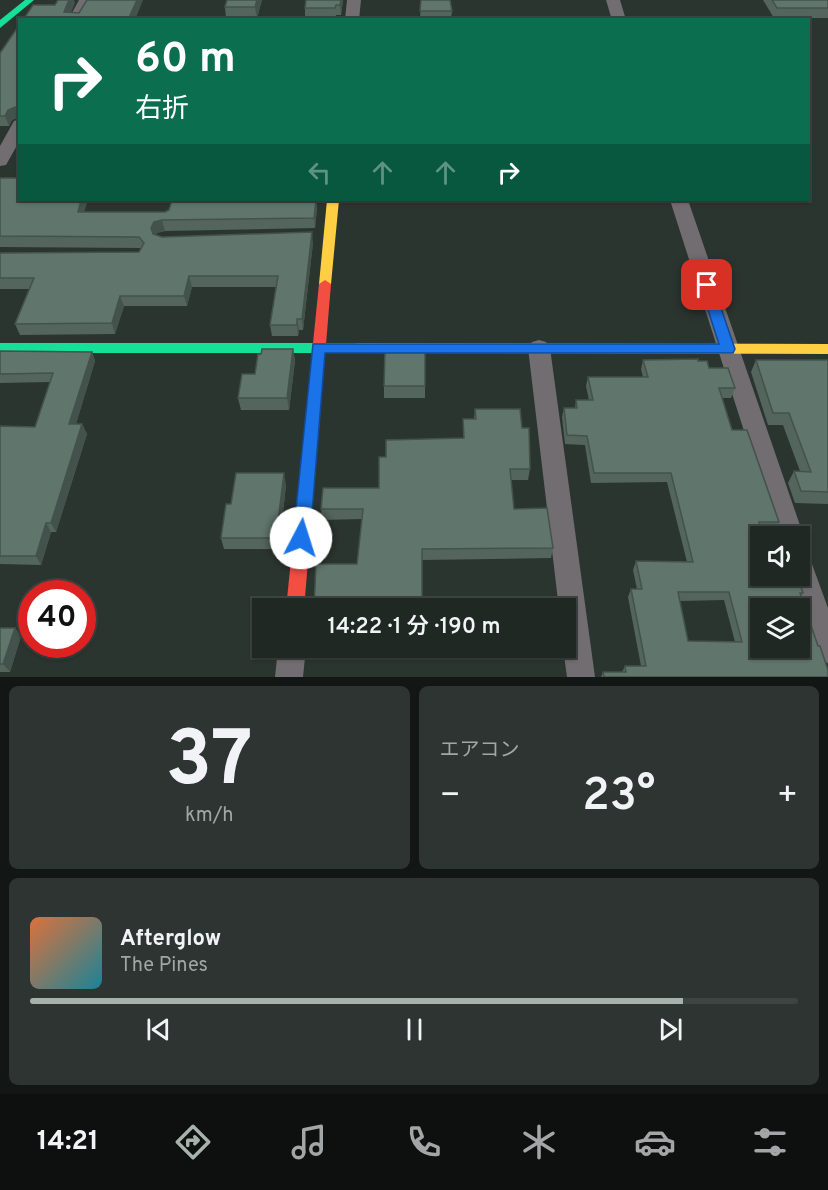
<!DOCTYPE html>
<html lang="ja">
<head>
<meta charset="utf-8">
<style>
  :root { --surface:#202824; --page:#2d3431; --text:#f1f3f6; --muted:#a2a6a6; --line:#3d4441; --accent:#a7b2ad }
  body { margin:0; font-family:Overpass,"Noto Sans JP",sans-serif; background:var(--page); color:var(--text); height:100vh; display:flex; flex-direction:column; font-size:22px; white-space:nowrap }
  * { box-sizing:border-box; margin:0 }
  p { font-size:20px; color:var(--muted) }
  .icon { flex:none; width:33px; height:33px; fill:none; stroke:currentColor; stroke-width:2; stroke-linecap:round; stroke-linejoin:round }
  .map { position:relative; height:677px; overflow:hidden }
  .side { display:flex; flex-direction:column; gap:9px; padding:9px; background:#121614; flex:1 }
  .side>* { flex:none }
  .top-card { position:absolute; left:18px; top:18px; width:792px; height:183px; border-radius:0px; box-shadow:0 2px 4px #0004,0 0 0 2px var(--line); background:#0b6e4f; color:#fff; overflow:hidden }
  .tools { position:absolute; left:750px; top:526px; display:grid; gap:12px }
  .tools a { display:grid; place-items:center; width:60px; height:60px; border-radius:0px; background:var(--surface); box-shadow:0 2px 4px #0004,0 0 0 2px var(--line); font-size:30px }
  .speed { position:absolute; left:18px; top:580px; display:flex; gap:12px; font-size:30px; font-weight:700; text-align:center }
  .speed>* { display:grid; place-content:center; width:78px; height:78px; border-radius:50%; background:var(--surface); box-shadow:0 2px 4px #0004,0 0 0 2px var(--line); line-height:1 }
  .speed .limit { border:9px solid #d22; background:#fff; color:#111 }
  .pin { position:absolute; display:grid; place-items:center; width:51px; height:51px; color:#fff; margin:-26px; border-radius:12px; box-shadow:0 3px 9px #0006 }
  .me { position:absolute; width:66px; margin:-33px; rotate:5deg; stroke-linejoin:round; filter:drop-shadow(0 0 4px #0008) }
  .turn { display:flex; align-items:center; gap:21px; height:126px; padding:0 18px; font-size:27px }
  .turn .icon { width:78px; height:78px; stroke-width:2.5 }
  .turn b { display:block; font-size:42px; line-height:51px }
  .lanes { display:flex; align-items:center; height:57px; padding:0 18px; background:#0003; justify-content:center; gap:30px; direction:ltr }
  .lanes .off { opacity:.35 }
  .big { font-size:45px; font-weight:600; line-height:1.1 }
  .side .tile { flex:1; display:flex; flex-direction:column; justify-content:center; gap:9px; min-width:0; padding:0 21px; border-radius:9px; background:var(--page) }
  .side .dial { align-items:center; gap:0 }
  .dial b { font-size:78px; line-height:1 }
  .song { display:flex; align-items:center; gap:18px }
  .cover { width:72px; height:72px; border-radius:9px; background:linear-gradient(135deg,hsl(20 70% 55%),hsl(190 70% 35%)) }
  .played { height:6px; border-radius:3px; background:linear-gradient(90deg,var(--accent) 85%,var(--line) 85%) }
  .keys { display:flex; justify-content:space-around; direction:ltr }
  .heat { display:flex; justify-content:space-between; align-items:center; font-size:33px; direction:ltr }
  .side .tiles { flex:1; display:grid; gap:9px; grid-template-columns:1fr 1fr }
  .tile:last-child { grid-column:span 2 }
  .trip { position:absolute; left:252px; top:598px; width:324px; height:60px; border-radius:0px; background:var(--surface); box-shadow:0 2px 4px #0004,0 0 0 2px var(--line); font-weight:600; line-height:60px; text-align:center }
  .tab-bar { display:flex; height:96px; justify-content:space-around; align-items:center; background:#0d100e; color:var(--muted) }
  .tab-bar .icon { width:42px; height:42px }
  .tab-bar .active { color:var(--accent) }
  .tab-bar b { font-size:27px; color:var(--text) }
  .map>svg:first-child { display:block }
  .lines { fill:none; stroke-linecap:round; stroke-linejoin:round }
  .street { fill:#726d71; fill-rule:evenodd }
  .fast { fill:#16e098; fill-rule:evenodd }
  .slow { fill:#ffcf43; fill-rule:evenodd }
  .jam { fill:#f24e42; fill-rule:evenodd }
  .wall { fill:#53655d; fill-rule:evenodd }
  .shaded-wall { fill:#43524c }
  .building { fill:#60756c; stroke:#43524c; stroke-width:1.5; fill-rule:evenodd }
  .route { fill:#1a73e8; stroke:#114b97; stroke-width:1.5 }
</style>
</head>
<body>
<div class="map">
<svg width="828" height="677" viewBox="0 0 828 677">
  <rect width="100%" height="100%" fill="#2b3530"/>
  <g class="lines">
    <path class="street" d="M79,0h14l-11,20h-14z
      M347,0h14l-2,20h-14z
      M606,0h14l6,20h-14z
      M20,119v21l-14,25 -6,1v-20l14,-25z
      M670,200h18l116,337 -4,8v-8h-22z
      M539,340l7,2 4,6 45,329h-28l-4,-29h3v-39h-7l-31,-261 4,-6z
      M800,552l9,4 19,52v55l-10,-4 -27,-83h9z
      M278,648h28l-3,29h-28z"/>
    <path class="fast" d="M25,0h9l-34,28v-8z
      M0,343h357l7,5 -7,5h-357z"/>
    <path class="slow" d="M327,200h12l-8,84 -6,4 -6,-4z
      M357,343l471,1v10l-471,-1 -7,-5z"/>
    <path class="jam" d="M325,280l6,4 -27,325h-18l33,-325z"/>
  </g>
  <path class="wall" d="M227,0h35l-5,18h-31l-1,-11z
    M306,0h37l-2,15h-5v3h-31v-10z
    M421,0l31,11 -1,9h-31z
    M763,0h65v18h-54z
    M20,24v95l-1,-2 -7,3 -3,6h-9v-73z
    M0,178l84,34h81l152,-4 -2,20 -150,3 -8,2 -1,2 6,2 151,6 -10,87h-4l-1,6h-26l-2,-11 6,-38h-84l-5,19h-63l-9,28 -95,1 -5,-11 14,-35h-29v-36l139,-1 2,-4 -141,-1z
    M293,349l2,12 -6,49h-48l-3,-12 17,-24z
    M0,351l92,1 3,9 -19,63h6l5,10 -31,98h-5l-10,33 -41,-1v-138l35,1 15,-45 -50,1z
    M425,352v46h-41v-12z
    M643,360l55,1 11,7 26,20 -4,10h-9l10,32 47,92 -5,9h-13l-1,45 43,17 -2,3 27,81h-227l2,-5h19l3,-6h16l-13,-69 3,-8h6l-4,-19 3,-9 51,1 -20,-80 -76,1 -6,-38 -20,-1 -3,-27 2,-9h11l1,-8h13l-3,-14 2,-9h55l-2,-8zM724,600l11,42 -47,-1 -8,-40z
    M756,360h72v144l-33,-1 -7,-20 6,-12h6l-17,-46h-15l-17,-53z
    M475,409l47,19 8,41 -2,11h-17l3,29 39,39 -2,10 -129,2 -65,4 5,-45 -40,1 -1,-11 58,-21 7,-31 77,-19v-19h11z
    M286,485l-7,64h-55l-3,-11 10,-34z
    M0,628h15l6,8 -11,36h-10z"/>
  <path class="shaded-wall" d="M69,0h5l1,3 -7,17 -4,-8z
    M137,0h6l-8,20h-7z
    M257,0h5l-5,18 -2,-11z
    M341,0h2l-2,15 -1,-10z
    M15,107l4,10 -7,3 -3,6 -4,-10 3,-6z
    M81,200h7l-7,22 -3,-10z
    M317,200v8l-2,20 -1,-10z
    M162,220l3,11 -8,2 -3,5 -3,-10 3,-6z
    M312,232l1,11 -10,87 -1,-11z
    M189,276l3,11 -5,19 -3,-10z
    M120,296l4,10 -9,28 -3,-11z
    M297,319l2,11 -1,6 -1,-11z
    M293,349l2,12 -6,49 -2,-12z
    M92,352l3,9 -22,73 -4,-10z
    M82,424l5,10 -31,98 -5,-9z
    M284,473l2,12 -7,64 -3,-11z
    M46,523l5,9 -10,33 -5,-9z
    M15,628l6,8 -11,36 -7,-8z"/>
  <path class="building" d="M58,0h11l-5,12 15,1 8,-13h50l-9,20h-105l10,-15h22z
    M227,0h30l-2,7h-30z
    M306,0h35l-1,5h-4l-1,3h-30z
    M421,0h29l2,11h-32z
    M772,0h56v8h-51z
    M20,24v93h-2v-8l-3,-2 -7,3 -3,6h-5v-63z
    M0,178h20v22h61l-3,12h87l4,-2 3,-10h144l-2,18 -152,2 -8,2 -3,6 2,6 9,3 150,-5 -10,87h-5v6h-27l8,-49h-89l-5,20h-64l-8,27 -97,1 19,-46h-34v-25l139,-1 5,-9 -5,-6 -139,-1z
    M262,349h31l-6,49h-49l4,-24h13l3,-20h3z
    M0,351l92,1 -23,72h13l-31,99h-5l-10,33h-36v-130l35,1 18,-54 -53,1z
    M385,351l40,1v34h-41z
    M698,359v2h9l2,7h19l7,20h-16l13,42h15l32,92h-20l4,15h-3v39h37l6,17h-3l18,53h2l8,24v7h-224l-1,-5h23l-1,-6h21l-15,-77h11l-6,-28 57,1 -22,-89h-77l-7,-37 -20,-1 -3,-27h13l-1,-8h17l-5,-23h60l-5,-17zM678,592h51l13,50 -54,-1zM760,609h40v39h-40z
    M756,360h72v132l-27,-1 -7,-20 17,1 -22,-59h-16z
    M475,409h45l2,19h7l1,41h-20l4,40 33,-1 6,40 -131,1v60h-108l2,-45h41l6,-55h-42l2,-21h56v-31h7v-17l78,-2 -1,-19h13z
    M236,473h48l-8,65h-55l5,-34h5z
    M0,628h15l-12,36h-3z"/>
  <path class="route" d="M707,280l6,5 22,64 -2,4h-408l-15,185 -3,5 -6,2 -5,-2 -3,-5 20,-194h406l-19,-59z"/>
</svg>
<div class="tools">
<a><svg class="icon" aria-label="sound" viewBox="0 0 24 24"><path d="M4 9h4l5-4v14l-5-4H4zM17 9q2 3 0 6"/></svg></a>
<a><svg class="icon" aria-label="layers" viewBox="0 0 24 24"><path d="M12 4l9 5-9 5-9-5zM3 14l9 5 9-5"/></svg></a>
</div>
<div class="speed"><div class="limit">40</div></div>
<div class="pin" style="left:707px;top:285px;background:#d93025"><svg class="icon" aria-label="arrive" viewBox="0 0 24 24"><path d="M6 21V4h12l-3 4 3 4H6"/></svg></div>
<svg class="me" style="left:301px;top:538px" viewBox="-20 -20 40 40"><circle r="19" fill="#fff"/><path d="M0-13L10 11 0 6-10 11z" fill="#1a73e8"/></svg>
<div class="trip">14:22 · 1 分 · 190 m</div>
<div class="top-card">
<div class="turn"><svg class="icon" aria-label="right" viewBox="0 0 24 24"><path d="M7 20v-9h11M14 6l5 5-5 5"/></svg><div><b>60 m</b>右折</div></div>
<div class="lanes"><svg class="icon off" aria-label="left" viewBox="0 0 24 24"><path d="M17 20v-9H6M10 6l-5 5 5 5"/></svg><svg class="icon off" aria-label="ahead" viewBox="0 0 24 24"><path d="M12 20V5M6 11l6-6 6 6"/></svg><svg class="icon off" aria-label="ahead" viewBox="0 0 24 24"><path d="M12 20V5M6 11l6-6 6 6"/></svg><svg class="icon" aria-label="right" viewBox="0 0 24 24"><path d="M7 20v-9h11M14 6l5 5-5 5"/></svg></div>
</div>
</div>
<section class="side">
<div class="tiles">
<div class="tile dial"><b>37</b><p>km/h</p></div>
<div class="tile"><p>エアコン</p>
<div class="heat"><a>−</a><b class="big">23°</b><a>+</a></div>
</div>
<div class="tile">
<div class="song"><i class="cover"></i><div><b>Afterglow</b><p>The Pines</p></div></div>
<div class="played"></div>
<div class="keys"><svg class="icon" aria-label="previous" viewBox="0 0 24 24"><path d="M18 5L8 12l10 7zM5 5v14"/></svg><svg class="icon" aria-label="pause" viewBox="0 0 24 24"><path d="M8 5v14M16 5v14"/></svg><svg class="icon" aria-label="next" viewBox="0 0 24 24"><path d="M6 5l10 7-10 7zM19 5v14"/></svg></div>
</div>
</div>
</section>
<nav class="tab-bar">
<b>14:21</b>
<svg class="icon active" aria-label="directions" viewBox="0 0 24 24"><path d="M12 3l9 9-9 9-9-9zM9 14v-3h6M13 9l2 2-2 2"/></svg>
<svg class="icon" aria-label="music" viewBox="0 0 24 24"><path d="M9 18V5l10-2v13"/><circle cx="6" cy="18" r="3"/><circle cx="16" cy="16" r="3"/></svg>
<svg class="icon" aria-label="phone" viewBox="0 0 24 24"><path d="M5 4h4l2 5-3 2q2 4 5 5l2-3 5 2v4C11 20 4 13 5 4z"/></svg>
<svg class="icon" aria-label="climate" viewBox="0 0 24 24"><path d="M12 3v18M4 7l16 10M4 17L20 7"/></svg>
<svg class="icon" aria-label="car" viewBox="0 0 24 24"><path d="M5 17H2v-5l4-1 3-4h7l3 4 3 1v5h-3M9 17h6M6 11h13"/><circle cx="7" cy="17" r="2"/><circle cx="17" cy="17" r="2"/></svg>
<svg class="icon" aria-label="filters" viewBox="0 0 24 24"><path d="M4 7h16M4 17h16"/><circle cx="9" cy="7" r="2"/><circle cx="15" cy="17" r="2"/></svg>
</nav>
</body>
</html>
